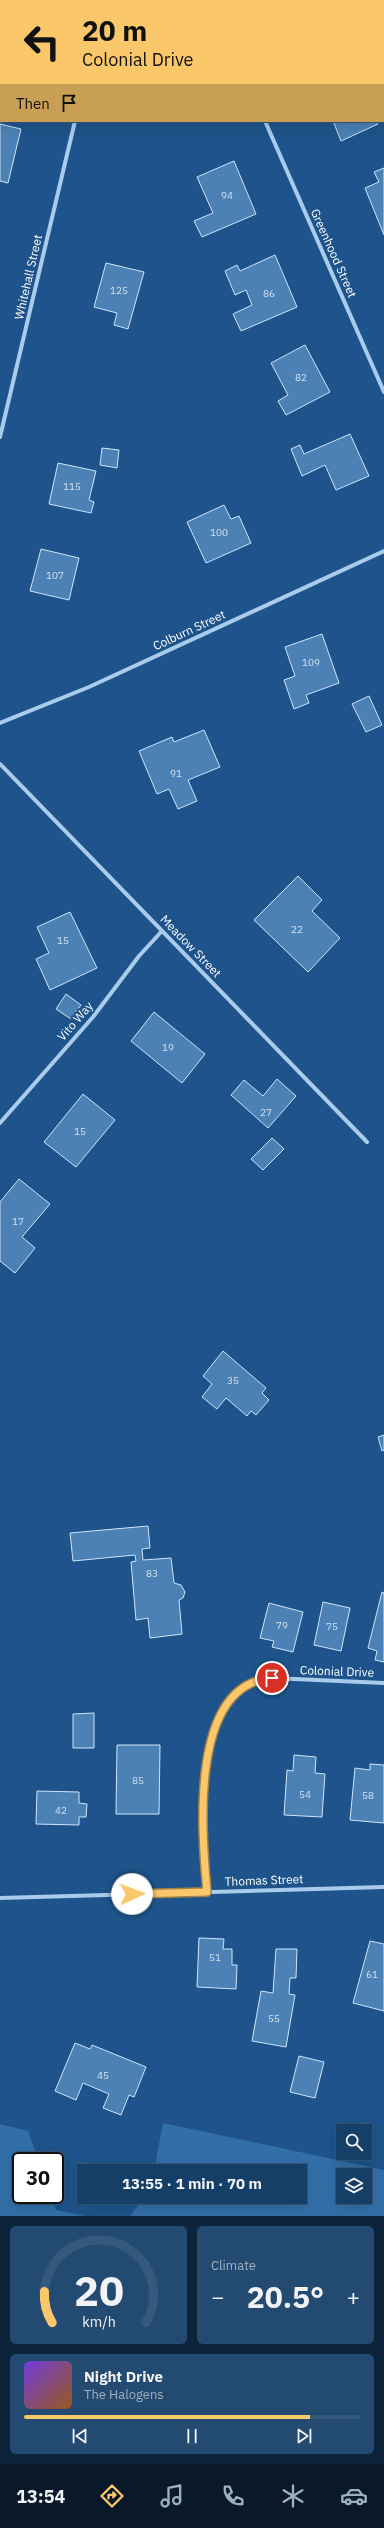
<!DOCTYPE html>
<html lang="en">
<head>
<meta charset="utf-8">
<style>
  :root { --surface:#163f68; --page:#234a71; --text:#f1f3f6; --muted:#9eafc0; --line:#35587c; --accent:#fac76a }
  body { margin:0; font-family:"IBM Plex Sans",sans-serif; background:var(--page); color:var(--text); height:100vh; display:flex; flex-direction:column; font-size:15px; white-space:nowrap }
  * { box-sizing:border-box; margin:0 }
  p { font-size:13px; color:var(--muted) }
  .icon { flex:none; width:22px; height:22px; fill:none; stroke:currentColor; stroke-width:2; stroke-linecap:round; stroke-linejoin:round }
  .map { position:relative; height:2216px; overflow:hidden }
  .details { display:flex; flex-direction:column; gap:10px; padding:10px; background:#0c2339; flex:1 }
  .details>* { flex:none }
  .guide { position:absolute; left:0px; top:0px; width:384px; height:122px; box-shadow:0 4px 16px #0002,0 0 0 1px var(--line); background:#fac76a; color:#111; overflow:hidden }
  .controls { position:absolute; left:336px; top:2124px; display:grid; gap:8px }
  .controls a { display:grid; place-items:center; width:36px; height:36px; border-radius:0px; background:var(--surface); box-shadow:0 4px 16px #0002,0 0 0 1px var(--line); font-size:20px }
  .speed { position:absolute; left:12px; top:2152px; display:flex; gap:8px; font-size:20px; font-weight:700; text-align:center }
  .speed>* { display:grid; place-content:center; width:52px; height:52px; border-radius:50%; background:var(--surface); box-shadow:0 4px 16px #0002,0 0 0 1px var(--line); line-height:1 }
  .speed .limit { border:2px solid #111; border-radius:6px; background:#fff; color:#111 }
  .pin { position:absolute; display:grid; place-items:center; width:34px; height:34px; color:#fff; margin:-17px; border:2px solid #fff; border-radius:50%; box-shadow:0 1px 4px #0007 }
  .me { position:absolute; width:44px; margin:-22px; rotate:88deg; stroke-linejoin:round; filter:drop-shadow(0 0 3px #0008) }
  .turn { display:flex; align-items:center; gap:14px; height:84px; padding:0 16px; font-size:18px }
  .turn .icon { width:52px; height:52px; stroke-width:2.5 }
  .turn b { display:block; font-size:28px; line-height:34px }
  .then { display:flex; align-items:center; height:38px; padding:0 16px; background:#0003; gap:8px; font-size:15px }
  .big { font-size:30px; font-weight:800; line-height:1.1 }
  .details .tile { flex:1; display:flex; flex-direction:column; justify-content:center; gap:6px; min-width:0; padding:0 14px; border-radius:6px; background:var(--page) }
  .details .dial { align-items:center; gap:0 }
  .dial svg { height:104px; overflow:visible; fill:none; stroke:var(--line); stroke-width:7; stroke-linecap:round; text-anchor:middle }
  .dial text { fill:var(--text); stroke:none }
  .song { display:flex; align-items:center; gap:12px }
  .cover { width:48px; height:48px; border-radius:6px; background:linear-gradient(135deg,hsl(260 70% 55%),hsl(30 70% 35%)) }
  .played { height:4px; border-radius:2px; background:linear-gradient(90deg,var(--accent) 85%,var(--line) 85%) }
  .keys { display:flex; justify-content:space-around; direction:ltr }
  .heat { display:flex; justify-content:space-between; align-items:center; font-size:22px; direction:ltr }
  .details .tiles { flex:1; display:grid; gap:10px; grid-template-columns:1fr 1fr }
  .tile:last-child { grid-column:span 2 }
  .trip { position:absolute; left:77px; top:2164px; width:230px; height:40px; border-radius:0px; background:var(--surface); box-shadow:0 4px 16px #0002,0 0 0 1px var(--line); font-weight:800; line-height:40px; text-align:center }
  .tabs { display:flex; height:64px; justify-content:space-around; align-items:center; background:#09192a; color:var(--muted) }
  .tabs .icon { width:28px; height:28px }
  .tabs .selected { color:var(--accent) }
  .tabs b { font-size:18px; color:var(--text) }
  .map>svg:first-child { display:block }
  .green { fill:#326fa8; fill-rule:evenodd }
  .building { fill:#4b81b4; stroke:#cfe5f9 }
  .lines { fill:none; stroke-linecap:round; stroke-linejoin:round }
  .street { stroke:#aaccec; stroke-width:4 }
  .route-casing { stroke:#a28145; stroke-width:10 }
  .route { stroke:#fac76a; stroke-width:7 }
  .labels { text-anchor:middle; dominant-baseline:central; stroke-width:4; stroke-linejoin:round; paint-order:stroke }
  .number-label { font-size:10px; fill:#d2e0ec }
  .street-label { font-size:12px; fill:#fff; stroke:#1e548b }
</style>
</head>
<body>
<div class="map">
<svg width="384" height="2216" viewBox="0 0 384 2216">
  <rect width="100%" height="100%" fill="#1e548b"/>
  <path class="green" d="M163,2123l221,47v46h-254l14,-19h156v-26h-146zM343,2175h22v22h-22z
    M0,2124l28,7 11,30h-18v34h30l5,15 29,6h-85z"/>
  <path class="building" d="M283,0h40l1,1h-41z
    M333,121h43l2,3 -37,17z
    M0,124l21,5 -13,54 -8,-2z
    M234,161l22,53 -54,23 -8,-16 19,-8 -16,-36z
    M384,168v67l-19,-47 14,-6 -5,-10z
    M275,255l22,52 -56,24 -8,-17 19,-9 -6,-15 -11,5 -10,-24 12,-6 3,6z
    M106,263l38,9 -16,57 -14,-4 3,-12 -23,-6z
    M305,345l25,47 -44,23 -8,-14 10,-6 -17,-32z
    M350,434l19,42 -33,14 -11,-25 -23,11 -11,-27 9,-4 4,9z
    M102,448l17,2 -2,18 -17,-3z
    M58,463l38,8 -7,29 5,2 -3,11 -42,-9z
    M224,505l7,14 8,-3 12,27 -45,20 -19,-41z
    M41,549l38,9 -10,42 -39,-9z
    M322,634l17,49 -33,12 3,8 -15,6 -10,-29 11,-4 -10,-29z
    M369,696l13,29 -16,7 -14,-28z
    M204,730l16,37 -32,13 9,21 -19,8 -9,-20 -12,5 -18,-43 33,-14 2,5z
    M298,876l24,24 -10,11 28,27 -32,34 -54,-52z
    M70,912l27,56 -47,22 -14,-31 13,-6 -12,-26z
    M66,994l15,11 -10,14 -15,-10z
    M154,1012l51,42 -23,29 -51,-42z
    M277,1079l19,17 -28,32 -37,-33 13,-15 19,16z
    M83,1094l32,26 -39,47 -32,-25z
    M272,1138l12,11 -21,21 -12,-11z
    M19,1179l31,25 -28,33 13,11 -20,25 -15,-12v-59z
    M223,1351l43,37 -4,5 7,7 -13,15 -5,-4 -4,5 -21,-18 -9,11 -15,-12 10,-13 -9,-8z
    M384,1435v15l-2,1 -4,-14z
    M148,1526l2,22 -8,1 1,11 28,-2 3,25 7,2 4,7 -2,6 -4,2 3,34 -32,4 -2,-20 -12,2 -5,-58 5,-1 -1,-6 -62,6 -3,-28z
    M382,1592l2,1v69l-9,-2 2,-9 -9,-3z
    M323,1602l27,6 -9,43 -27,-6z
    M269,1603l34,9 -10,40 -21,-5 2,-6 -14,-3z
    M94,1713v35h-21v-34z
    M117,1745h43l-1,69h-43z
    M294,1755l22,2 -1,16 10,1 -3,43 -38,-2 3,-45 6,1z
    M370,1764l14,1v58l-34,-3 5,-52 15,2z
    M37,1791l42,1v11l8,1 -1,13h-7v8l-43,-1z
    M199,1938l25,1 -1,10h9v16h5l-1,24 -39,-2z
    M370,1941l14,3v67l-31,-8z
    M276,1949h21l-1,29h-6l-1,16 6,1 -9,52 -34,-6 9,-50 12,2z
    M75,2043l15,6 2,-4 54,22 -12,30 -5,-2 -8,20 -18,-7 6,-14 -26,-11 -7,17 -21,-9z
    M299,2056l25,6 -9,36 -25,-6z"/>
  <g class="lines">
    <path class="street" d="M212,0v1
      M106,1v-1
      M265,121l119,271
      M0,437l75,-316
      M0,723l89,-36 295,-136
      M0,764l367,378
      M0,1123l93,-106 46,-61 23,-25
      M207,1892c-5,-57 -19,-208 65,-214l112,5
      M0,1898l384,-11"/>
  </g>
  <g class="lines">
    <defs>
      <path id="route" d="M132,1894l75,-2c-5,-57 -19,-208 65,-214"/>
    </defs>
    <use href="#route" class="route-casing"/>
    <use href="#route" class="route"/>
  </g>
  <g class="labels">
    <g class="number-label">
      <text x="227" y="195">94</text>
      <text x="119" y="290">125</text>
      <text x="269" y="293">86</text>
      <text x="301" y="377">82</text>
      <text x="72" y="486">115</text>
      <text x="219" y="532">100</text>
      <text x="55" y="575">107</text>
      <text x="311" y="662">109</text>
      <text x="176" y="773">91</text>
      <text x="297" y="929">22</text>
      <text x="63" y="940">15</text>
      <text x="168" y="1047">19</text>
      <text x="266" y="1112">27</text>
      <text x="80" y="1131">15</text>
      <text x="18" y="1221">17</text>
      <text x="233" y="1380">35</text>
      <text x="152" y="1573">83</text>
      <text x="282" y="1625">79</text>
      <text x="332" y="1626">75</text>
      <text x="138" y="1780">85</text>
      <text x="305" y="1794">54</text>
      <text x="368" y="1795">58</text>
      <text x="61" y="1810">42</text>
      <text x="215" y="1957">51</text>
      <text x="372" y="1974">61</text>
      <text x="274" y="2018">55</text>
      <text x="103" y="2075">45</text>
    </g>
    <g class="street-label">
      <text transform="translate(334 253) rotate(66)">Greenhood Street</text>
      <text transform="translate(28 277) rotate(-77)">Whitehall Street</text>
      <text transform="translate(189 630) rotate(-25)">Colburn Street</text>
      <text transform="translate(191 946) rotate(46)">Meadow Street</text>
      <text transform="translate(75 1021) rotate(-49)">Vito Way</text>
      <text transform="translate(337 1671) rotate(2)">Colonial Drive</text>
      <text transform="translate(264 1880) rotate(-2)">Thomas Street</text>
    </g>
  </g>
</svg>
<div class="controls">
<a><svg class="icon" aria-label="search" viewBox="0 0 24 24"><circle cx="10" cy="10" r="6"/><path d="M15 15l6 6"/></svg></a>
<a><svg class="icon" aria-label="layers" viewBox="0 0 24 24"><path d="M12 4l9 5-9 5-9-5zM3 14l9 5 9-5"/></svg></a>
</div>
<div class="speed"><div class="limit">30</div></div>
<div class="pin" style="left:272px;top:1678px;background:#d93025"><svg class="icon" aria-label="arrive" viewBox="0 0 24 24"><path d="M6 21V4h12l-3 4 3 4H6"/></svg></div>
<svg class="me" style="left:132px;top:1894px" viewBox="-20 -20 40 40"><circle r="19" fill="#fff"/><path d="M0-13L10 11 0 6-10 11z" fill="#fac76a"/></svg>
<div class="trip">13:55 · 1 min · 70 m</div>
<div class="guide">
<div class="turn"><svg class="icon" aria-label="left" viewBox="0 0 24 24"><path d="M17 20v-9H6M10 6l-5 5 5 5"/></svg><div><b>20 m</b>Colonial Drive</div></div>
<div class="then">Then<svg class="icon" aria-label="arrive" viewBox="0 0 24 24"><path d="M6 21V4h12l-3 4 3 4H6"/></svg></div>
</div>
</div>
<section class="details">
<div class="tiles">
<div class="tile dial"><svg viewBox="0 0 100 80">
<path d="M14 69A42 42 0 1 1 86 69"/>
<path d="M14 69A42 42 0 0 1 8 45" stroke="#fac76a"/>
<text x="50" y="56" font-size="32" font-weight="700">20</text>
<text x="50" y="72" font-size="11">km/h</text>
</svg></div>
<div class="tile"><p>Climate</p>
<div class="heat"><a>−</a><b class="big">20.5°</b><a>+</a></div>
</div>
<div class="tile">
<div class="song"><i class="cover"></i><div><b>Night Drive</b><p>The Halogens</p></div></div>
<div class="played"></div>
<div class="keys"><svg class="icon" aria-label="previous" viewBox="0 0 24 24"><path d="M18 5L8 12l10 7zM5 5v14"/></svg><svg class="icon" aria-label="pause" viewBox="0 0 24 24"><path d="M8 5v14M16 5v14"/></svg><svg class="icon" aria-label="next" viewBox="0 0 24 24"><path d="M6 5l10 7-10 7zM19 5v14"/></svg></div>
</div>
</div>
</section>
<nav class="tabs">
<b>13:54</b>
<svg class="icon selected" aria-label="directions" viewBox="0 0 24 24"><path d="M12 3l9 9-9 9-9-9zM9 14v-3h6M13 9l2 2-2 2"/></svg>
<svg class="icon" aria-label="music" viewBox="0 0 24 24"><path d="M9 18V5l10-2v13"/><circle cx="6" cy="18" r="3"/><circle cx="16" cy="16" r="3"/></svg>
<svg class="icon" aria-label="phone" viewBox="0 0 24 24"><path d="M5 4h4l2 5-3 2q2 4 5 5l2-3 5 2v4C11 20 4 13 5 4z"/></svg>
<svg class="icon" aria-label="climate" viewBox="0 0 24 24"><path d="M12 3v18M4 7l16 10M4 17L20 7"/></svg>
<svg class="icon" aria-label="car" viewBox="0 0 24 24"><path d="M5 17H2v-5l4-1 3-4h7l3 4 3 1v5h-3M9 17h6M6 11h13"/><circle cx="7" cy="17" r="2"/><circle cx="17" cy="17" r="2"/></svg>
</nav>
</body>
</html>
